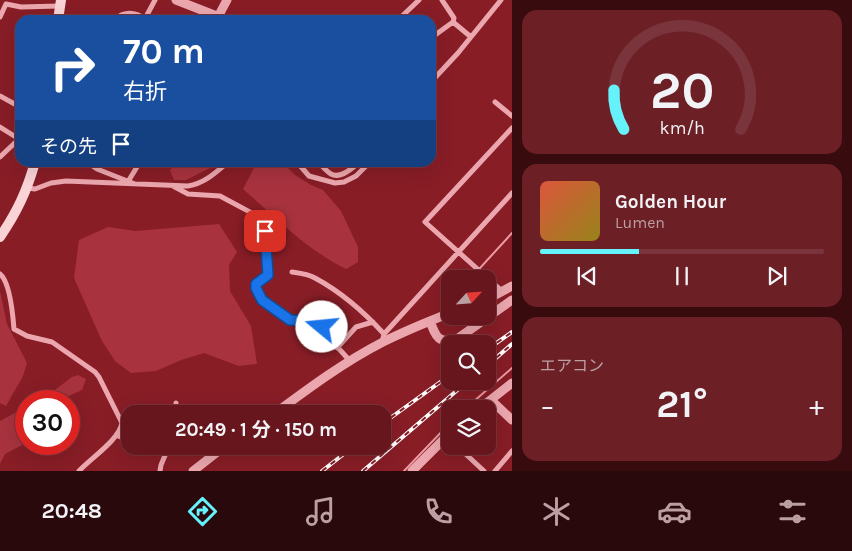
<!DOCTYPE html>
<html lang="ja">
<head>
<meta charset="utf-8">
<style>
  :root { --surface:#66161c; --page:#6c1f25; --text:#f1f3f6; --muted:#bc9fa3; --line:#79353b; --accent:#65f2fb }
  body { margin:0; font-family:Karla,"Noto Sans JP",sans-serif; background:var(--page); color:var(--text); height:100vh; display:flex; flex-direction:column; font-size:19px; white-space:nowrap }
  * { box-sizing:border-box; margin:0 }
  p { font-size:16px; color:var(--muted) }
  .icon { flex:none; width:28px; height:28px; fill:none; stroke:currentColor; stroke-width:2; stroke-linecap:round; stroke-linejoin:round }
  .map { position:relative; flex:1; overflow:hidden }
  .sheet { display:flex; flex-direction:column; gap:10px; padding:10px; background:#380c0f; width:340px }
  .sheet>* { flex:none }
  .banner { position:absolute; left:15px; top:15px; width:421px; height:152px; border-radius:15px; box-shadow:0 5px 20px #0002,0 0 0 1px var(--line); background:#1a4fa0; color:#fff; overflow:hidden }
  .needle { width:32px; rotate:64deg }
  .fabs { position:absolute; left:441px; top:270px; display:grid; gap:10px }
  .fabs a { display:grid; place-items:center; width:55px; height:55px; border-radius:10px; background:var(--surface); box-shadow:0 5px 20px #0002,0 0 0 1px var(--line); font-size:25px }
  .speed { position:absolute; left:15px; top:390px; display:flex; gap:10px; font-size:25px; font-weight:700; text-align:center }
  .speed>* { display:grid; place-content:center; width:65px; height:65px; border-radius:50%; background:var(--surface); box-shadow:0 5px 20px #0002,0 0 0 1px var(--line); line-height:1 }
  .speed .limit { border:8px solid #d22; background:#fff; color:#111 }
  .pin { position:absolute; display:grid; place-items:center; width:42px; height:42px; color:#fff; margin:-21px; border-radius:10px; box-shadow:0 2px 8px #0006 }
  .me { position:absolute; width:55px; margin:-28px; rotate:287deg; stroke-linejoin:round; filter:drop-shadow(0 0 4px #0008) }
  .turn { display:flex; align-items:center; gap:18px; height:105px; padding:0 25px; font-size:22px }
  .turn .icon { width:65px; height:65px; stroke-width:2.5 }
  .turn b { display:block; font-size:35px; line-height:42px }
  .then { display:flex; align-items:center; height:48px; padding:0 25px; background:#0003; gap:10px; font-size:19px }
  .big { font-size:38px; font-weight:700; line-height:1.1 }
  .sheet .tile { flex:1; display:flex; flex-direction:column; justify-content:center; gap:8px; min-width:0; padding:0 18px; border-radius:15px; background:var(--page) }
  .sheet .dial { align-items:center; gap:0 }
  .dial svg { height:130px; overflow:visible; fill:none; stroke:var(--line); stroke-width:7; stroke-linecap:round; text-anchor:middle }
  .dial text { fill:var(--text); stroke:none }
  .song { display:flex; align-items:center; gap:15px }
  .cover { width:60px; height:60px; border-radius:8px; background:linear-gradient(135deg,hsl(10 70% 55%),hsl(50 70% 35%)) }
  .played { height:5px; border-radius:2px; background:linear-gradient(90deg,var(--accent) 35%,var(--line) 35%) }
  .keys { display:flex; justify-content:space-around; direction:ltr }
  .heat { display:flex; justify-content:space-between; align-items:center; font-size:28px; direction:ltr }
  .trip { position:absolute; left:121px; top:405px; width:270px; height:50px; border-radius:15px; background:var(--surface); box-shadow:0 5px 20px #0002,0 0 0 1px var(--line); font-weight:700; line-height:50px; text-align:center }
  .tab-bar { display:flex; height:80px; justify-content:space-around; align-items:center; background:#29090b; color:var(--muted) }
  .tab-bar .icon { width:35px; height:35px }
  .tab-bar .current { color:var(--accent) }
  .tab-bar b { font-size:22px; color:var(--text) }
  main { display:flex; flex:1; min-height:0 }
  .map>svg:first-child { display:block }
  .green { fill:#a8333f }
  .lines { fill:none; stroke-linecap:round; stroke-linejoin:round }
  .stream { stroke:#ed9aa3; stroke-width:2 }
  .minor { stroke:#eca7ae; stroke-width:5 }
  .tertiary { stroke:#eca7ae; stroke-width:9 }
  .secondary { stroke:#f9d3d6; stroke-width:10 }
  .rail-casing { stroke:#fff; stroke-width:4 }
  .rail { stroke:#881d26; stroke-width:2; stroke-dasharray:5.5; stroke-linecap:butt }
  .route-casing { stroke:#114b97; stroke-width:12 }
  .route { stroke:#1a73e8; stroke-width:9 }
</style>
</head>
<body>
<main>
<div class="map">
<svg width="512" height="471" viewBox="0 0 512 471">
  <rect width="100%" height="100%" fill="#881d26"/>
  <path class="green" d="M257,162l26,1 12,12 16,10 12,5 18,21 17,36v15l-12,7c-39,-19 -71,-52 -103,-80z
    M178,163v-1l42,1 -34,17h-12l-4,-10z
    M219,224l18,28 -8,13 1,26 21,35 6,38 -18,2 -35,-13 -23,7 -25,11 -25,2 -16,-12 -13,-20 -28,-63 5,-38 29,-13 27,4z
    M0,291l7,33 20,39 -4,13 -17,30 -6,-3z
    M78,375l8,4 -4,11 -13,6 -3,5h-26l32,-24z
    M26,407v36l-21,11 -5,10v-43z"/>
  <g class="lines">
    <path class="stream" d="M470,279l42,-46
      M442,310l8,-9
      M465,409l47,-41
      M404,471l46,-48"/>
    <path class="minor" d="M442,0l12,18 -1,4 18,15
      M0,17l6,-13 15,3 38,-1
      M147,19v-4l8,-15
      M114,20c11,-10 22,-8 33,0
      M398,20l21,-20
      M431,38l22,-16
      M431,82l27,-29 43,-53
      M0,96l20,11
      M495,102l17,14
      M0,127l19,12
      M0,157l20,-19
      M87,162l10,7 38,15
      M297,162l12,14 26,7 9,-1 12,-6 14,-14
      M319,162c3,4 7,9 12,12 9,5 22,-6 28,-12
      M129,180l11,-18
      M173,186l15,8 32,2 43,23 6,50 -1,6 -12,9v4l6,13 28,19 24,1 36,40
      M28,188l7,1 16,-6 15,-2 122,5c17,-3 27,-13 40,-24
      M292,272c7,1 16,2 23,6 26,14 49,34 69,56
      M0,274c10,8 13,42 14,55l13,7 25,6 43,30 4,5 23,46c-3,17 -31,35 -43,48
      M502,291l-77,-69 87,-94
      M382,342l2,-8 128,-141
      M337,348l19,-21 17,-5
      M175,414l1,-11
      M116,435l14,6
      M457,446l27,25
      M160,471l1,-6 8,-19
      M495,471l17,-20"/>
    <path class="tertiary" d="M176,0l51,20
      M219,15l8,-15
      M488,299l24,-13
      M430,321c6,16 8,23 27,18l55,-39
      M491,400l21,20
      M479,409l33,-26
      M274,414c35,-26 70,-52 109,-72 22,-11 44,-20 67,-29
      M193,471l32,-25
      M412,471l38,-38"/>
    <path class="secondary" d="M58,20l3,-20
      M0,237c17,-25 27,-46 35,-75"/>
    <defs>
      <path id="rail" d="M488,349l24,-17
        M488,365l24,-21
        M382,424l68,-49
        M322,471l32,-25
        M363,471l105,-90"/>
    </defs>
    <use href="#rail" class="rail-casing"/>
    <use href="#rail" class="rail"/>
  </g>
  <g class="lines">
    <defs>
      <path id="route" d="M265,231l3,44 -12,9v4l6,12 28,20 24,1 8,6"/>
    </defs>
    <use href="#route" class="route-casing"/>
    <use href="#route" class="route"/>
  </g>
</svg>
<div class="fabs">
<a><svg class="needle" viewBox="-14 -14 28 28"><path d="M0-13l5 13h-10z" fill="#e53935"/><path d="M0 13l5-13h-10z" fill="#bc9fa3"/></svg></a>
<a><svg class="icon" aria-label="search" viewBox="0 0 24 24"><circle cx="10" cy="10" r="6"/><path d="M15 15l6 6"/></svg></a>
<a><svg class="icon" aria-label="layers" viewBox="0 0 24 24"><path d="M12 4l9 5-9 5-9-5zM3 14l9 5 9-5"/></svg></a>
</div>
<div class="speed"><div class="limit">30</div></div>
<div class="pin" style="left:265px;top:231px;background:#d93025"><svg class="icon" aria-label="arrive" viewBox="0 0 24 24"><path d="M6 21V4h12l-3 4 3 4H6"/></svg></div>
<svg class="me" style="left:322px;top:327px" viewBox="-20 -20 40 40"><circle r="19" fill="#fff"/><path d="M0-13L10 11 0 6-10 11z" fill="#1a73e8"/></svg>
<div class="trip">20:49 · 1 分 · 150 m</div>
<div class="banner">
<div class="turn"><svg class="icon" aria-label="right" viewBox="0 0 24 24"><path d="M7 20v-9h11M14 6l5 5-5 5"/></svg><div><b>70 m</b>右折</div></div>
<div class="then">その先<svg class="icon" aria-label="arrive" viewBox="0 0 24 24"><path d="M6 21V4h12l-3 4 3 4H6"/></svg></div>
</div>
</div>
<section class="sheet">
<div class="tile dial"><svg viewBox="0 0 100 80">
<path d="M14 69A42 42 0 1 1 86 69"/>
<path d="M14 69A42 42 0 0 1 8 45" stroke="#65f2fb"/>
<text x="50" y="56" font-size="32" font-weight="700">20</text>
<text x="50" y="72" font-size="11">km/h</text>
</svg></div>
<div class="tile">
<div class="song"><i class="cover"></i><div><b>Golden Hour</b><p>Lumen</p></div></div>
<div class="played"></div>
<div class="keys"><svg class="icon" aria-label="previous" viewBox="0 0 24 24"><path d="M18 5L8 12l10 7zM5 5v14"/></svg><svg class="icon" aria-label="pause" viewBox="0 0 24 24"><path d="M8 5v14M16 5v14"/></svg><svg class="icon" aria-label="next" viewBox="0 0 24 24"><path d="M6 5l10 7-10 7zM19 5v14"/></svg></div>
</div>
<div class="tile"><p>エアコン</p>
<div class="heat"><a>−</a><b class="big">21°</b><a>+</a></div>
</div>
</section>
</main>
<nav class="tab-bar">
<b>20:48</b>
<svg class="icon current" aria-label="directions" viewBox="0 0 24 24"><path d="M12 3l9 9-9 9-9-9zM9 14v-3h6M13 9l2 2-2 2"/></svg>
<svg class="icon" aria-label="music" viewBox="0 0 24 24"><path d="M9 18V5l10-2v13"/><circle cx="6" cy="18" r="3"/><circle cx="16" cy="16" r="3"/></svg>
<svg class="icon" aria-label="phone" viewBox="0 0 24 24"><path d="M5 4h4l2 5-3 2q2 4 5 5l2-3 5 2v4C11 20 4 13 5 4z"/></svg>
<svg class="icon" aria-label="climate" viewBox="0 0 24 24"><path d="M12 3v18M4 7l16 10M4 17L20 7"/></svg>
<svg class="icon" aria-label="car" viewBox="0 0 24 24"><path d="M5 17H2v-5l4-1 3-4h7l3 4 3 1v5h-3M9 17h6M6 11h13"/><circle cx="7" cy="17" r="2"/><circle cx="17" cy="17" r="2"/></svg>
<svg class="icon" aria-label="filters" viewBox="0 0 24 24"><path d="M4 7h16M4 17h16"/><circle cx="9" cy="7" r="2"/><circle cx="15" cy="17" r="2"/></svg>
</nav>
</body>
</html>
